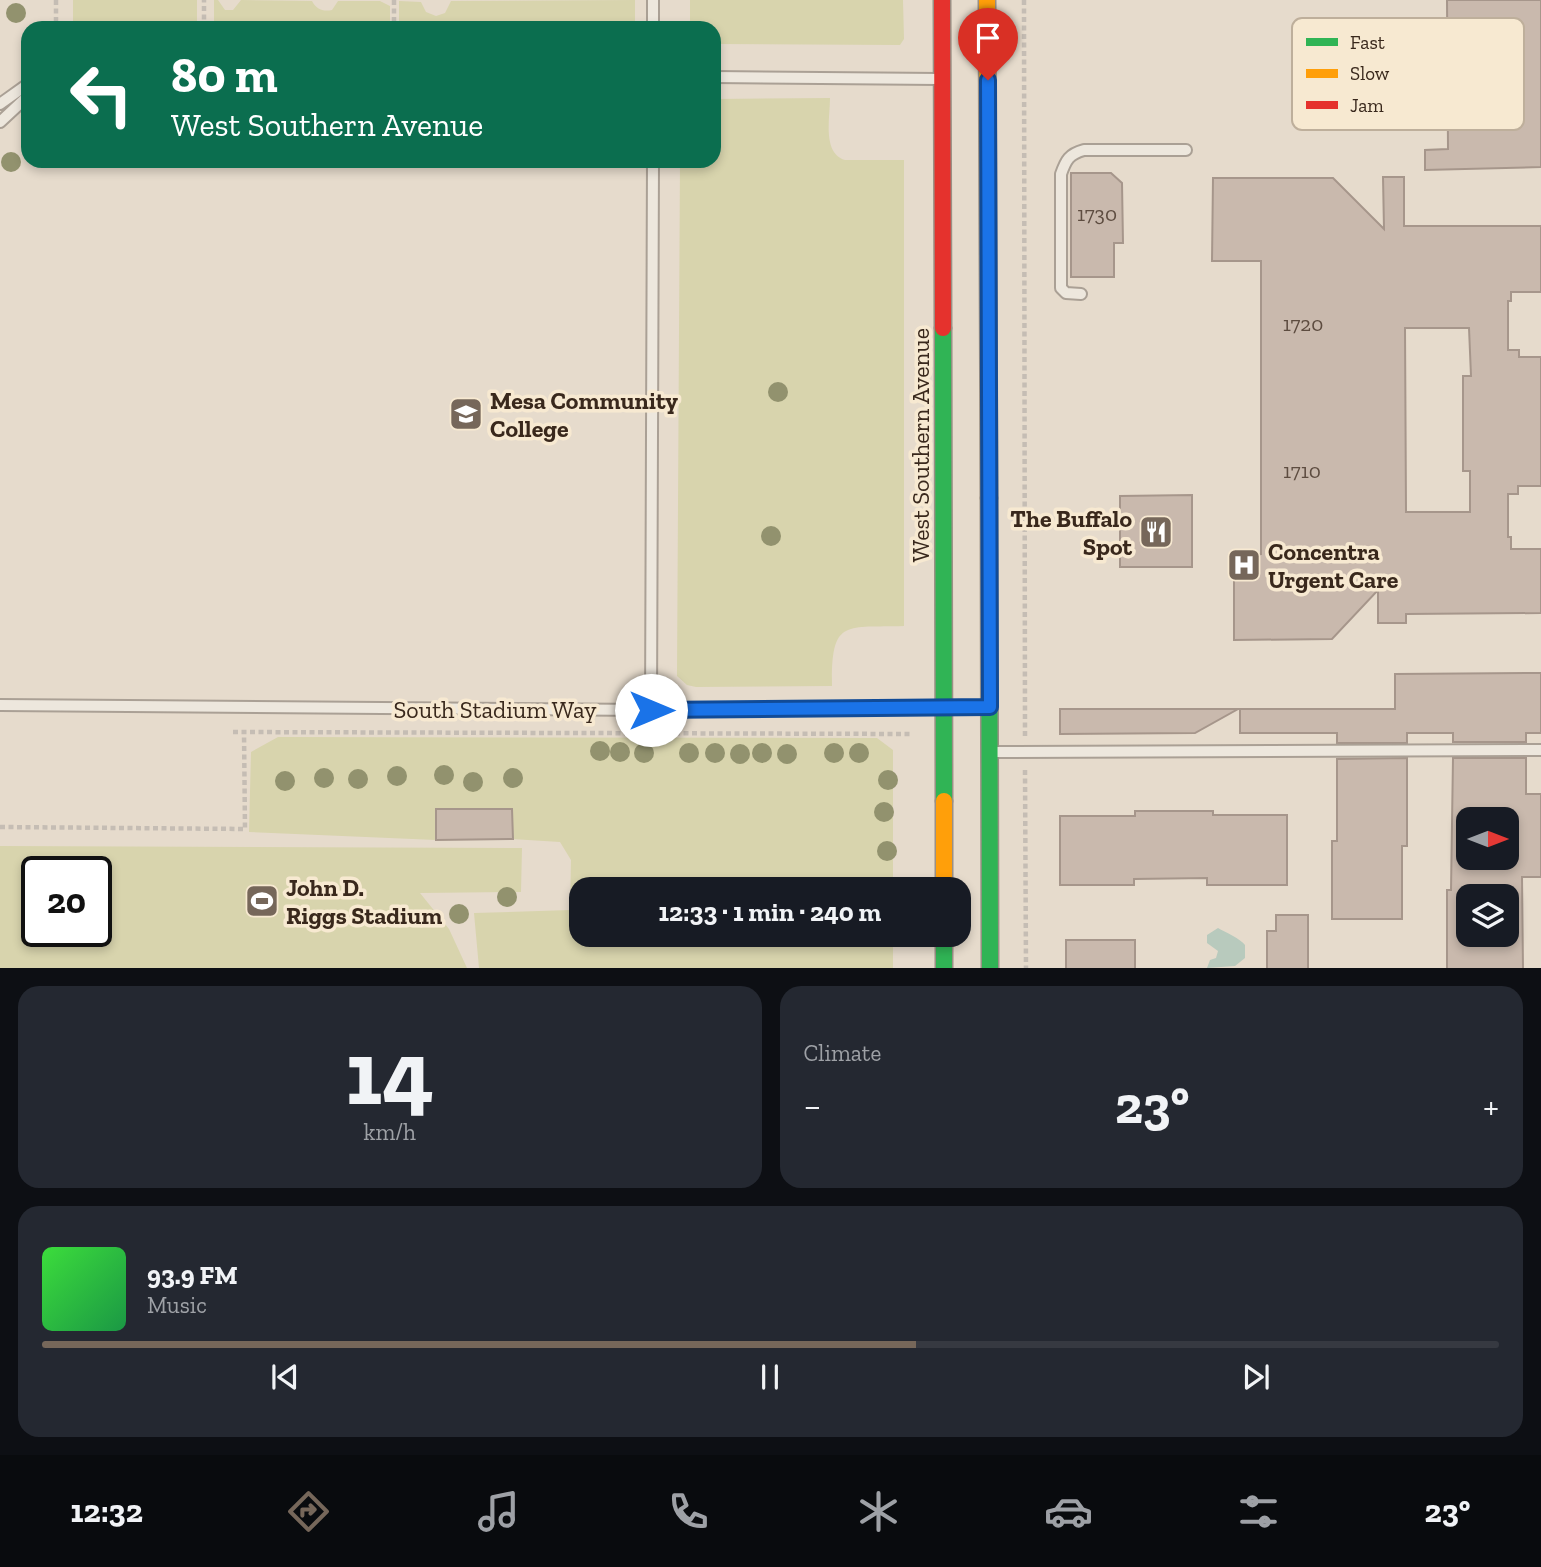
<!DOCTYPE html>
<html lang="en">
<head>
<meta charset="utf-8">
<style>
  :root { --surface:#171b24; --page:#242831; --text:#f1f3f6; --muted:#9ea1a6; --line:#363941; --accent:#76675a }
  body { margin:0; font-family:"Zilla Slab",serif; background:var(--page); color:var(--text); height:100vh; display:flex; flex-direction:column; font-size:26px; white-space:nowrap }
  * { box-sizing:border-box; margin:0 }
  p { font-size:23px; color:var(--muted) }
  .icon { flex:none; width:38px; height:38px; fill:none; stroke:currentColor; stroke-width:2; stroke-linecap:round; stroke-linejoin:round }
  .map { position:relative; height:968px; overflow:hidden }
  .details { display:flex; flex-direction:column; gap:18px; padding:18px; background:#0d0f14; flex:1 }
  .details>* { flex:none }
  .hud { position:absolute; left:21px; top:21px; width:700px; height:147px; border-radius:21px; box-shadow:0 4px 10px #0003; background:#0b6e4f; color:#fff; overflow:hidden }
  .needle { width:46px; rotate:90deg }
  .tools { position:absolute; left:1456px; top:807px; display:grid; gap:14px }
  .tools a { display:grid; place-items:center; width:63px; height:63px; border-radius:14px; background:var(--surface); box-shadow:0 4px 10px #0003; font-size:35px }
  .speed { position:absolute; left:21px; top:856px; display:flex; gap:14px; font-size:35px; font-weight:700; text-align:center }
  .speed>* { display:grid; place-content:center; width:91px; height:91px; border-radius:50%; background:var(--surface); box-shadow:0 4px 10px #0003; line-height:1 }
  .speed .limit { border:4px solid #111; border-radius:10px; background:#fff; color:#111 }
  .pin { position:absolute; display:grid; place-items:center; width:60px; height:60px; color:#fff; margin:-72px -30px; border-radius:50% 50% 50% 0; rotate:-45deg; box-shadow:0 0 7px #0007 }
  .pin .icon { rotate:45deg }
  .me { position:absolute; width:77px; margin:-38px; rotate:90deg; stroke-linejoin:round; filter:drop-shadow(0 0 5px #0008) }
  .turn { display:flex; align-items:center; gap:24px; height:147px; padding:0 35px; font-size:32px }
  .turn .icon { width:91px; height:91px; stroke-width:2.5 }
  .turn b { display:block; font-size:49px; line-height:60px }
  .big { font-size:52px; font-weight:800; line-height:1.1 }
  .details .widget { flex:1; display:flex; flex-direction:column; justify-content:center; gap:10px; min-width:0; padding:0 24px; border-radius:21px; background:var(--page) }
  .details .dial { align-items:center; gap:0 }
  .dial b { font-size:91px; line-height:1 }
  .song { display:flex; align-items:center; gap:21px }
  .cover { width:84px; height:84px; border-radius:10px; background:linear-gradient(135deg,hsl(120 70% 55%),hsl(140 70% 35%)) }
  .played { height:7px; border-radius:4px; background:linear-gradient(90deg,var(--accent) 60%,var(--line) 60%) }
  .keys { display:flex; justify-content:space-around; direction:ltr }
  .heat { display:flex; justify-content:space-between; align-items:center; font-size:38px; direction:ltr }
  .details .tiles { flex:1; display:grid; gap:18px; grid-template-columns:1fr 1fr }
  .widget:last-child { grid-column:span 2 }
  .trip { position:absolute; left:569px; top:877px; width:402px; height:70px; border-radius:21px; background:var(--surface); box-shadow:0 4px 10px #0003; font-weight:800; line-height:70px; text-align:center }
  .tabs { display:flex; height:112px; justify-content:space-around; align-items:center; background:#090b0e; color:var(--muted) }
  .tabs .icon { width:49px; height:49px }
  .tabs .selected { color:var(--accent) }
  .tabs b { font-size:32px; color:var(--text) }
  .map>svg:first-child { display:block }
  .green { fill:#d8d4ad; fill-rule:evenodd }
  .water { fill:#b8cabd }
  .building { fill:#c9b9ad; stroke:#a6968b; stroke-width:2; fill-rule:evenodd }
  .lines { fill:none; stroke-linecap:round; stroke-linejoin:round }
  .lane-casing { stroke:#aaa095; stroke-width:14 }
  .fast-casing { stroke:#9a9085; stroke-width:19 }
  .slow-casing { stroke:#9a9085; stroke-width:19 }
  .jam-casing { stroke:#9a9085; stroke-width:19 }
  .path { stroke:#c5bdb4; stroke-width:4.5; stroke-dasharray:5 3.5; stroke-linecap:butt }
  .lane { stroke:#ede7dd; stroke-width:10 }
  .fast { stroke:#30b455; stroke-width:16 }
  .slow { stroke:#ff9f0a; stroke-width:16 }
  .jam { stroke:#e5322d; stroke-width:16 }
  .tree { fill:#92926e }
  .route-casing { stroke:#114b97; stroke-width:18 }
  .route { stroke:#1a73e8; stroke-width:12 }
  .labels { text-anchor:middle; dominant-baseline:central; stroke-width:7; stroke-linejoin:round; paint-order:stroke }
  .number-label { font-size:21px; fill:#5d4c40 }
  .poi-label { font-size:24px; font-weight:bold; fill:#39281c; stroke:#f7e9d1; text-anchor:start }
  .street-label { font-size:24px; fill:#39281c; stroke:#f7e9d1 }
  .key { fill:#f7e9d1; stroke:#beaf9b; stroke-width:2 }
  .key-label { font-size:19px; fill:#39281c }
</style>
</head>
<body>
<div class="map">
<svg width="1541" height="969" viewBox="0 0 1541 969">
  <rect width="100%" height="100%" fill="#e6dbcc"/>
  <path class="green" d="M73,0h124v22h-27l-1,6h-96z
    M214,0h4l7,10h8l8,-10 71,1c4,8 11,11 20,9l6,-9h42l10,5v22h-176z
    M635,0v28h-236v-27l22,1 5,10 10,4 9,-3 6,-12z
    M690,0h213l1,39 -4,6 -186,-1v-16h-24z
    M830,98c0,20 -8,55 15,62h59v466c-59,2 -73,-8 -72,60l-136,1 -9,-2 -10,-9 3,-515h34v-62z
    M278,737l599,1 16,12v139h-312v45l312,1v33h-414l-5,-55 96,-3 1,-50 -11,-18 -48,-3v-30l-76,1v30l-187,-8 2,-80z
    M0,846l522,2 -1,44 -101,1 29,36 18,39h-467zM37,872h59v59h-59z"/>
  <path class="water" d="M1218,928c7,4 23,11 27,17v13l-10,8 -28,2 3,-8 6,-2 2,-7 -11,-8v-8z"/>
  <path class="building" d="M1447,0h94v167l-116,3v-20l23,-1z
    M1071,173h40l11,10 1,60h-9v34h-43z
    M1383,177h21v49h137v66h-30v9h-3v49h11v7h22v129h-23v8h-10v43h3v12h30v64l-135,1v9h-28v-33l-46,49 -98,1v-85l27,-1v-293h-49l1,-83h120l51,51zM1405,328h64l2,48h-8v95h7v41h-64z
    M1192,495v72h-72v-71z
    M1541,673v60h-15v9h-73v-9h-46v10h-70v-10h-97v-24h155v-35z
    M1060,709h178l-43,24 -135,1z
    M1407,758v88h-5v73h-70v-78h5v-82z
    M1453,758h73v36h15v83h-19l1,92h-76v-79h4zM1468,819h39v39h-39zM1468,896h39v38h-39z
    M436,809h76l1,30 -77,1z
    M1135,811h78v4h74v70h-80v-7l-73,1v6h-74v-69h75z
    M1276,915h32v54h-41v-38h9z
    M1066,940h69v29h-69z"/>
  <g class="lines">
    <defs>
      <path id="lane" d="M653,0v28
        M714,77l225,2
        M0,104l28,-20
        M0,122l28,-26
        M1081,294l-15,-1 -5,-5v-114c5,-14 8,-20 23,-24h102
        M0,705l651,5 336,-3
        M651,710l2,-549
        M991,752l550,-2"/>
      <path id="fast" d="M943,328l1,473
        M989,498l1,471
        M944,934v35"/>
      <path id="slow" d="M987,0l2,498
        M944,801v88"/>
      <path id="jam" d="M942,0l1,328"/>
    </defs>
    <use href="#lane" class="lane-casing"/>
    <use href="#fast" class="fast-casing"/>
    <use href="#slow" class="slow-casing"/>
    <use href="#jam" class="jam-casing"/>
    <path class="path" d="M56,0v28
      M394,0v28
      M1024,0l1,737
      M204,28v-28
      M233,732l679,2
      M1025,770l1,199
      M0,827l245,2 -1,-97"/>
    <use href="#lane" class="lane"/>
    <use href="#fast" class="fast"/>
    <use href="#slow" class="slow"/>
    <use href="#jam" class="jam"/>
  </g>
  <g class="tree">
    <circle cx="16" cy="13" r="10"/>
    <circle cx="11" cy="162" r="10"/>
    <circle cx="778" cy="392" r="10"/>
    <circle cx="771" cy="536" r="10"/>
    <circle cx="600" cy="751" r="10"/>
    <circle cx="620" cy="752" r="10"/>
    <circle cx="644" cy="753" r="10"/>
    <circle cx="689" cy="753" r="10"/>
    <circle cx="715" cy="753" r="10"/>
    <circle cx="762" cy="753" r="10"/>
    <circle cx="834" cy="753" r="10"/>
    <circle cx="859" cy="753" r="10"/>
    <circle cx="740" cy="754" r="10"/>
    <circle cx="787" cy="754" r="10"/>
    <circle cx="444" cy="775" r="10"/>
    <circle cx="397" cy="776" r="10"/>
    <circle cx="324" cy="778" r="10"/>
    <circle cx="513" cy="778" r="10"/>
    <circle cx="358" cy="779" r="10"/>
    <circle cx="888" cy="780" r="10"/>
    <circle cx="285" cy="781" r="10"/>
    <circle cx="473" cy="782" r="10"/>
    <circle cx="884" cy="812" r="10"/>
    <circle cx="887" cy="851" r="10"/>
    <circle cx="507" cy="897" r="10"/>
    <circle cx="459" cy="914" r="10"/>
  </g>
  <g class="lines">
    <defs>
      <path id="route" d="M651,710l339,-3 -2,-627"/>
    </defs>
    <use href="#route" class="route-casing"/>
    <use href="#route" class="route"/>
  </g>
  <defs>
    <symbol id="university-square" viewBox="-11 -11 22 22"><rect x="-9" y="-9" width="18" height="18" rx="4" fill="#76675a" stroke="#f7e9d1"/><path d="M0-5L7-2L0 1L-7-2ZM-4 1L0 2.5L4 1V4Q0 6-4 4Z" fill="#fff"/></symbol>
    <symbol id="restaurant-square" viewBox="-11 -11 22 22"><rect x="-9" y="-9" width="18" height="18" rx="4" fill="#76675a" stroke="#f7e9d1"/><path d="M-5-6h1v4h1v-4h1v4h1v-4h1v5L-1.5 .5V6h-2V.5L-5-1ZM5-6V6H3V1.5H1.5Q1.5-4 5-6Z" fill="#fff"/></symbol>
    <symbol id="hospital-square" viewBox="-11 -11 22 22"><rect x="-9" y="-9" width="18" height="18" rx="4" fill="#76675a" stroke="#f7e9d1"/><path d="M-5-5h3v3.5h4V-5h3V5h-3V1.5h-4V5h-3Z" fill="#fff"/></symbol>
    <symbol id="stadium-square" viewBox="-11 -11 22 22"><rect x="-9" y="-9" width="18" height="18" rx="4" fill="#76675a" stroke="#f7e9d1"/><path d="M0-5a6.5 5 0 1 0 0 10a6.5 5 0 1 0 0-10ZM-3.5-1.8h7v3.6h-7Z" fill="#fff"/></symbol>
  </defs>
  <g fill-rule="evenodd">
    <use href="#university-square" x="447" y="395" width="38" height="38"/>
    <use href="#restaurant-square" x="1137" y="513" width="38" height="38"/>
    <use href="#hospital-square" x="1225" y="546" width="38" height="38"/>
    <use href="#stadium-square" x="243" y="882" width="38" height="38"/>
  </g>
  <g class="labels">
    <g class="number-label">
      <text x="1097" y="213">1730</text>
      <text x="1303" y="323">1720</text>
      <text x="1302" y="470">1710</text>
    </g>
    <g class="poi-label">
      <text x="490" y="400">Mesa Community<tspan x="490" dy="28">College</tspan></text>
      <text x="1132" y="518" text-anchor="end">The Buffalo<tspan x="1132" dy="28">Spot</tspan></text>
      <text x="1268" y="551">Concentra<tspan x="1268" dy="28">Urgent Care</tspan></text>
      <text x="286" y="887">John D.<tspan x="286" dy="28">Riggs Stadium</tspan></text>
    </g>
    <g class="street-label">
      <text transform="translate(920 445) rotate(-90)">West Southern Avenue</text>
      <text x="495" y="709">South Stadium Way</text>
    </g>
  </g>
  <rect x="1292" y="18" width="232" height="112" rx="10" class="key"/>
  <rect x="1306" y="38" width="32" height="8" fill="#30b455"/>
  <rect x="1306" y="69" width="32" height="9" fill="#ff9f0a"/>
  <rect x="1306" y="101" width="32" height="8" fill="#e5322d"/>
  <g class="key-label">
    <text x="1350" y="49">Fast</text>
    <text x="1350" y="80">Slow</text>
    <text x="1350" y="112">Jam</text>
  </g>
</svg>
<div class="tools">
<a><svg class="needle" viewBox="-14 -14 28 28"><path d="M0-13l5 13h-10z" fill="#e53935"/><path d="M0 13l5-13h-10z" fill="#9ea1a6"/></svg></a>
<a><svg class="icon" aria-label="layers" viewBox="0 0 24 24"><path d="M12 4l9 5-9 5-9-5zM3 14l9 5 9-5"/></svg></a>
</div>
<div class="speed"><div class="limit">20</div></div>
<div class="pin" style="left:988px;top:80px;background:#d93025"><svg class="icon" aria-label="arrive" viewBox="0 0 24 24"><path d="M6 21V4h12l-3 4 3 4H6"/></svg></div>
<svg class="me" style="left:651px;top:710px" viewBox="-20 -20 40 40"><circle r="19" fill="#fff"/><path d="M0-13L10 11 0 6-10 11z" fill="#1a73e8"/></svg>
<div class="trip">12:33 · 1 min · 240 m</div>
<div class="hud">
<div class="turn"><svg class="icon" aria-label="left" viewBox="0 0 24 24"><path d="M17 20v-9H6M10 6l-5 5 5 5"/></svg><div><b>80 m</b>West Southern Avenue</div></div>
</div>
</div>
<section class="details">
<div class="tiles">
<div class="widget dial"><b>14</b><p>km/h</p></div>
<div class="widget"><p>Climate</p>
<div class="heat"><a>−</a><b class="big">23°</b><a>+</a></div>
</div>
<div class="widget">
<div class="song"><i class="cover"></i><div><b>93.9 FM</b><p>Music</p></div></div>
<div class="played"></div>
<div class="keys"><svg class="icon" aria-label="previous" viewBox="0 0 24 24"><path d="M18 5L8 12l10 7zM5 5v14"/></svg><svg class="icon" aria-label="pause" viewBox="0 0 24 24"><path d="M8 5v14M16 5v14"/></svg><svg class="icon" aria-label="next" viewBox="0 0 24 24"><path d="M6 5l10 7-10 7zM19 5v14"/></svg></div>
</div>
</div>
</section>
<nav class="tabs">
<b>12:32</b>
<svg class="icon selected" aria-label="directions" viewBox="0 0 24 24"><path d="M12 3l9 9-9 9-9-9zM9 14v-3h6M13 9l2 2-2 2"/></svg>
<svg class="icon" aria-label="music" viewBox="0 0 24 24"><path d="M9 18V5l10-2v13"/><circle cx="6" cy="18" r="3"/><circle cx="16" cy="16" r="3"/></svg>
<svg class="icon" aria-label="phone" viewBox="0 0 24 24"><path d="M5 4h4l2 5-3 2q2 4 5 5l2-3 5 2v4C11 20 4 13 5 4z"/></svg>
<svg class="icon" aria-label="climate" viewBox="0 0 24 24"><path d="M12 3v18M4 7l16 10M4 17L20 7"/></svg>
<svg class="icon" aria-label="car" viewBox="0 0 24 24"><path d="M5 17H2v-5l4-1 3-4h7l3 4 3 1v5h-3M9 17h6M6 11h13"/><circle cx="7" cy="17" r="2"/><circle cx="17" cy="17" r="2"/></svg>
<svg class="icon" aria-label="filters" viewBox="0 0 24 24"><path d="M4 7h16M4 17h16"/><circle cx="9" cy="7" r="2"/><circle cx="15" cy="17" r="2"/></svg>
<b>23°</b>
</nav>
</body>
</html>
